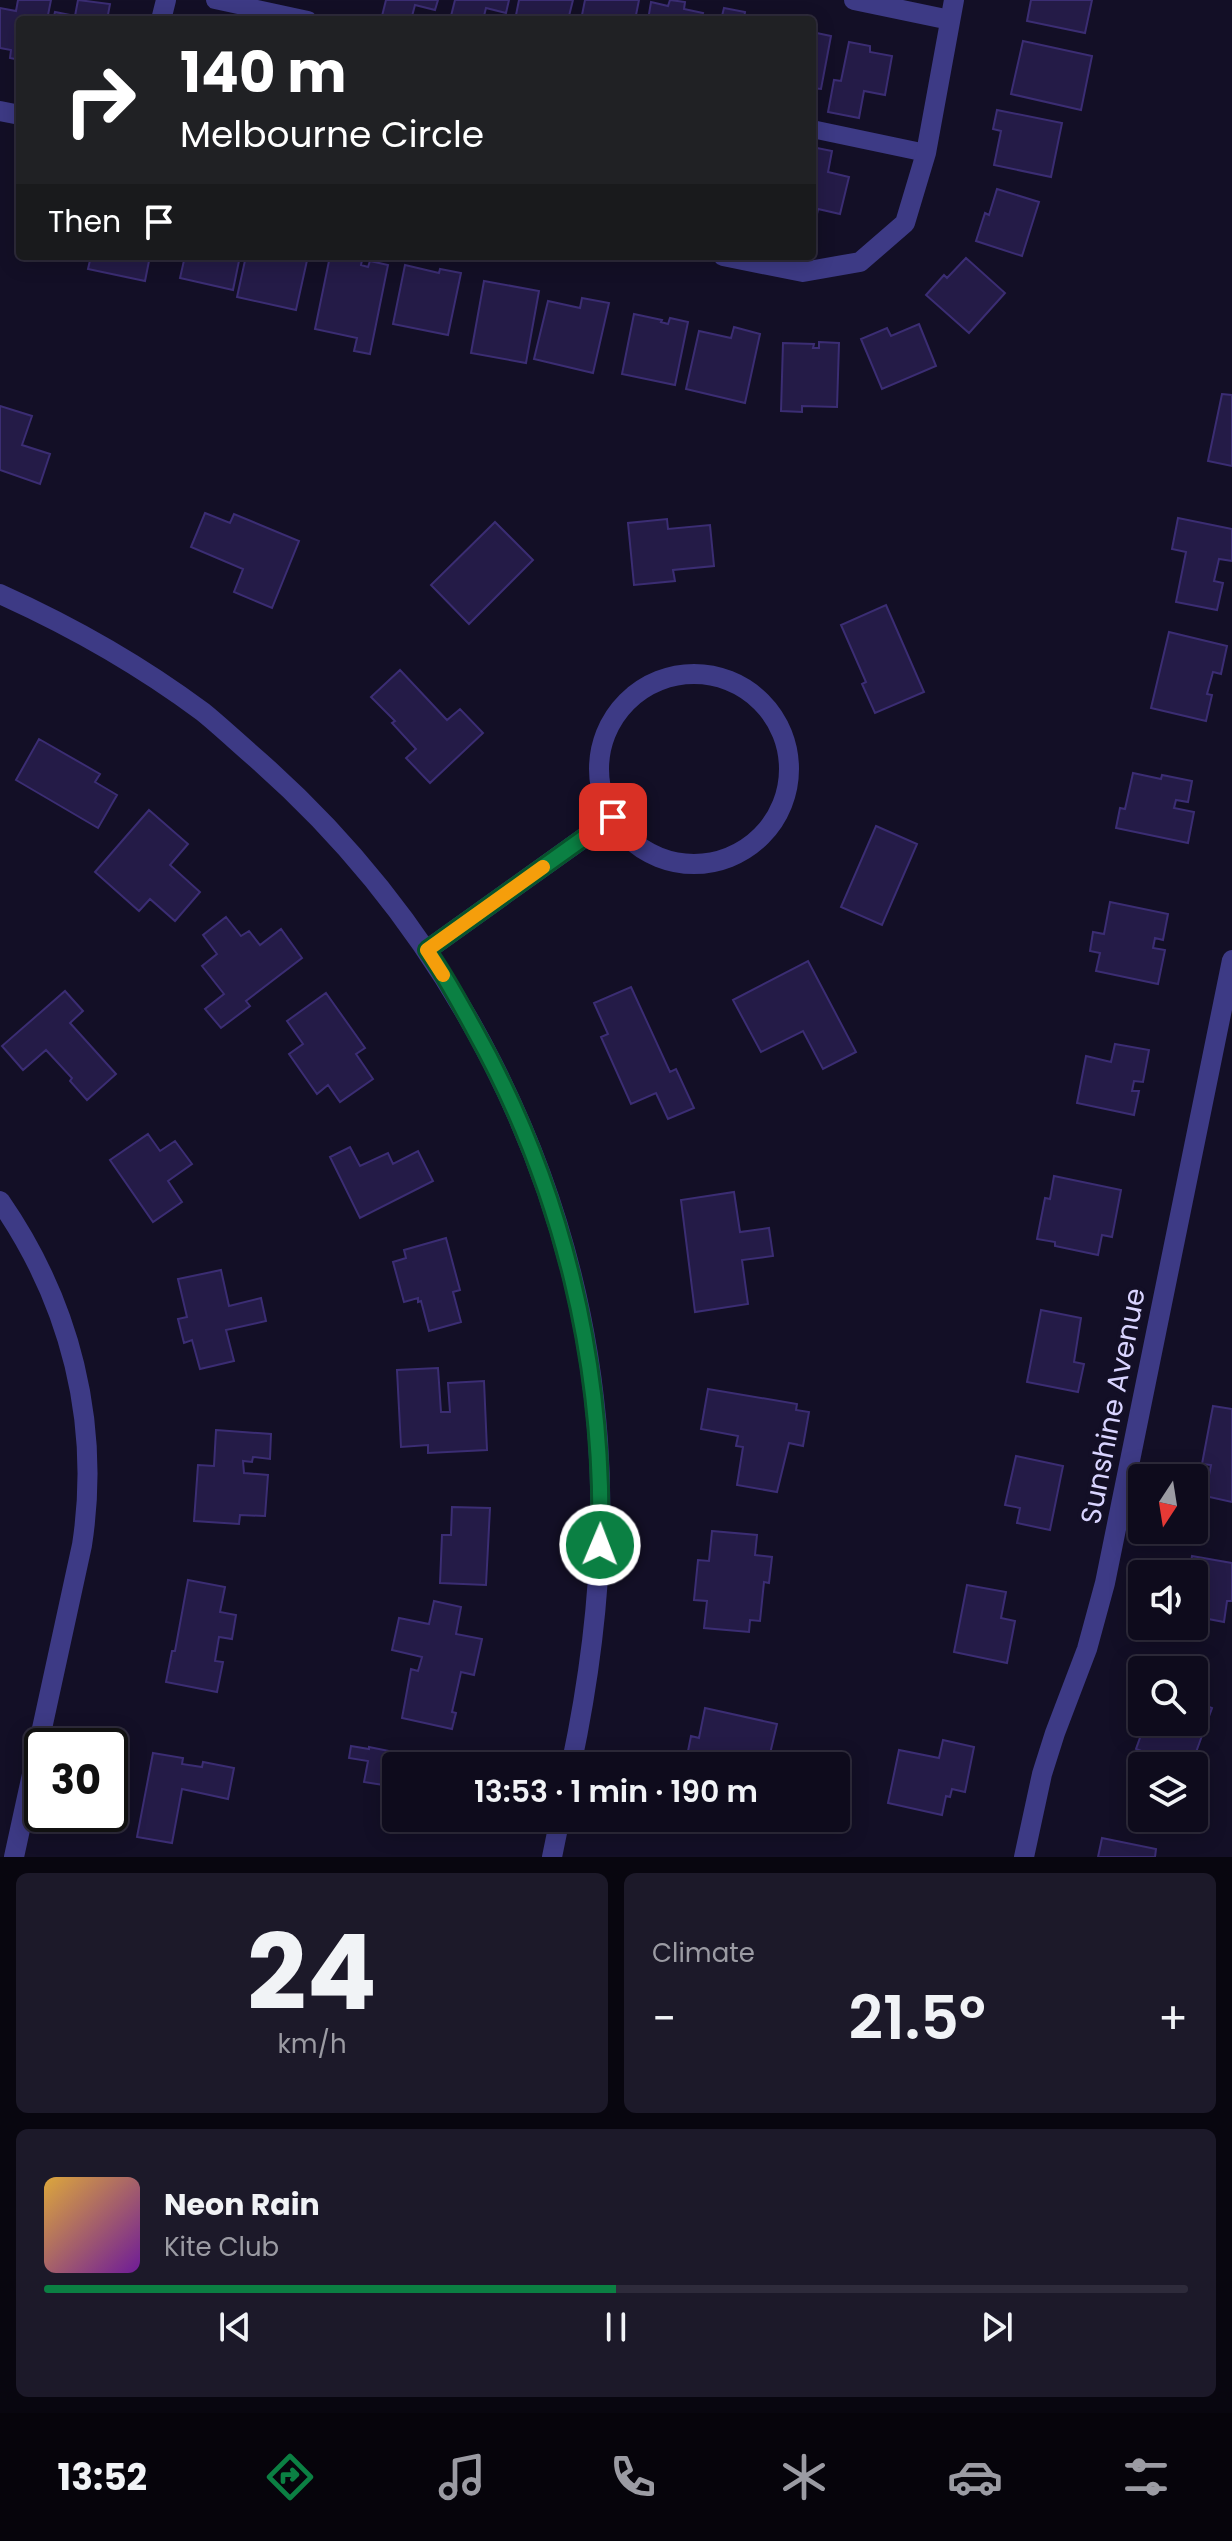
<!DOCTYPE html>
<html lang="en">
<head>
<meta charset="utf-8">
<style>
  :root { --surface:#0e0b1c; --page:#1c1929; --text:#f1f3f6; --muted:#9b9ba3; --line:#2e2b3b; --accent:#0b8043 }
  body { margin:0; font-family:Poppins,sans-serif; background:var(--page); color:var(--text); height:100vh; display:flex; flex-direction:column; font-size:30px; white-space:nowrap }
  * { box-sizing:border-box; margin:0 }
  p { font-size:26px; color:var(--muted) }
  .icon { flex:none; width:44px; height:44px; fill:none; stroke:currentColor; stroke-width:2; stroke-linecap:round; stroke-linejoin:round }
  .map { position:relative; height:1857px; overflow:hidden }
  .side { display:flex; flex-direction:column; gap:16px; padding:16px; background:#08060f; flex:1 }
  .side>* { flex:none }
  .top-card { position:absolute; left:16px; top:16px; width:800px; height:244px; border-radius:8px; box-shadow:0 4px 20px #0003,0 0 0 2px var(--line); background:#202124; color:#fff; overflow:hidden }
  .needle { width:52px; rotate:192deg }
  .tools { position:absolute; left:1128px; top:1464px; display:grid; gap:16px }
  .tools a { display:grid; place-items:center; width:80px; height:80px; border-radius:8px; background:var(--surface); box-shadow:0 4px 20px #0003,0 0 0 2px var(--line); font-size:40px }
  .speed { position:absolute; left:24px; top:1728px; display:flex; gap:16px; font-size:40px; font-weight:700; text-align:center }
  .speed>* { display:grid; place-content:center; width:104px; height:104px; border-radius:50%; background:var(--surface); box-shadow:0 4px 20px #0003,0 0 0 2px var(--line); line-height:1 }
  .speed .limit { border:4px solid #111; border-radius:12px; background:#fff; color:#111 }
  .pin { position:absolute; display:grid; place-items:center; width:68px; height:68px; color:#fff; margin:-34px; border-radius:16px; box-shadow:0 4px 12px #0006 }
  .me { position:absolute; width:88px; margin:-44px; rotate:1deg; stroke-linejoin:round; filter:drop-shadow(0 0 6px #0008) }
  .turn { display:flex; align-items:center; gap:28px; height:168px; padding:0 32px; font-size:36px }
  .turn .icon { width:104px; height:104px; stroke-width:2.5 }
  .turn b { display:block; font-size:56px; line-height:68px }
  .then { display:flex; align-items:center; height:76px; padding:0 32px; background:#0003; gap:16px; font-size:30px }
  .big { font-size:60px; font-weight:600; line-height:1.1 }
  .side .tile { flex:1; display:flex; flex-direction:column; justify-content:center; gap:12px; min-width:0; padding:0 28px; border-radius:12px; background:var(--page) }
  .side .dial { align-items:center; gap:0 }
  .dial b { font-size:104px; line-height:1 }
  .song { display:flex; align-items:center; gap:24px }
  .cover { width:96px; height:96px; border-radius:12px; background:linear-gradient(135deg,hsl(40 70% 55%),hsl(280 70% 35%)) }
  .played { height:8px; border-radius:4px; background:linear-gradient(90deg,var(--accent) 50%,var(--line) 50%) }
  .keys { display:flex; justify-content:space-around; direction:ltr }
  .heat { display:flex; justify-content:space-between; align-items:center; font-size:44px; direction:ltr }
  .side .tiles { flex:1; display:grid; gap:16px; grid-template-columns:1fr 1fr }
  .tile:last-child { grid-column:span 2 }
  .trip { position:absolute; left:382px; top:1752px; width:468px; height:80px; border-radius:8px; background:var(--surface); box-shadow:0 4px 20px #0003,0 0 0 2px var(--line); font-weight:600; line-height:80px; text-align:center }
  .tabs { display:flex; height:128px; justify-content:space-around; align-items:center; background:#06040b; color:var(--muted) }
  .tabs .icon { width:56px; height:56px }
  .tabs .selected { color:var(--accent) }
  .tabs b { font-size:36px; color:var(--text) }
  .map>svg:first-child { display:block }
  .building { fill:#241b47; stroke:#3b2d73; stroke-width:2 }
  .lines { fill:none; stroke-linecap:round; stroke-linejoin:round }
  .service { stroke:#3d3a85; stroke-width:18 }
  .minor { stroke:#3d3a85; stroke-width:20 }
  .route-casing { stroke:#07532c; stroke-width:20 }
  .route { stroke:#0b8043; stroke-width:14 }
  .slow { stroke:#f59e0b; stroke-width:14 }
  .labels { text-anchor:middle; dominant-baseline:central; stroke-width:8; stroke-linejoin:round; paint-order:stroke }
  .street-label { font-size:28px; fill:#d9d4ff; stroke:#130f26 }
</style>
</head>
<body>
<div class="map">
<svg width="1232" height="1857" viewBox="0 0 1232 1857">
  <rect width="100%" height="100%" fill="#130f26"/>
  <path class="building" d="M18,0h33l-4,20h-27v40l-10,-2 1,-8 -11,-2v-40l16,3z
    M78,0l32,4 -3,16h-54l2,-8 20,4z
    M386,0h52l-3,10 -20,-5 -4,15h-30z
    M455,0h54l-3,13 -20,-5 -3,12h-33z
    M519,0h54l-5,20h-53z
    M585,0h54l-4,20h-54z
    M670,0l15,2 -1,7 19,4 -2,7h-53l3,-18 17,4z
    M1031,0h61l-7,33 -58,-12z
    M724,8l21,4 -1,6 11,2h-34z
    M812,32l19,4 -10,53 -9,-1z
    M1023,41l69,15 -11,54 -70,-16z
    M849,42l21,4v6l22,4 -7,39 -21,-4 -5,27 -31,-6 6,-32 7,1z
    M997,110l65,13 -11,54 -57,-12 7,-34 -8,-2z
    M812,147l20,4 -4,21 21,5 -9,37 -22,-5 -2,10h-4z
    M997,189l42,13 -17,54 -46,-15 9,-28 4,2z
    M91,256h59l-5,25 -57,-12z
    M185,256h55l-7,34 -53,-12z
    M246,256h62l-12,54 -59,-13z
    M330,256h33l-2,9 7,2 2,-6 18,4 -18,89 -16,-3 3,-13 -42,-9z
    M966,258l39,35 -36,40 -43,-38 18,-20 3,3z
    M405,265l34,8 1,-4 21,4 -13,62 -55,-11z
    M484,281l55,10 -13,72 -55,-10z
    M582,298l27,5 -16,70 -59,-14 14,-58 32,7z
    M634,314l28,6 -1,2 7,2 2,-6 18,4 -13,63 -53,-11z
    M919,324l17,42 -54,23 -21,-50 26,-11 4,8z
    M734,327l26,7 -15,69 -59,-14 13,-58 32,7z
    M819,342l20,1 -2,64 -35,-1v6l-21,-1 2,-68 31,1 -1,4h6z
    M1222,394l10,1v71l-24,-5z
    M0,406l32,10 -10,29 28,9 -10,30 -40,-14z
    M205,513l25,10 4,-9 65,27 -27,67 -38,-16 9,-23 -52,-22z
    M1178,518l54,11v32l-13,-2 -5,22 9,2 -6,27 -41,-8 10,-50 -14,-3z
    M667,519l1,10 42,-4 4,41 -41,4 2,11 -41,4 -6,-62z
    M495,522l38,38 -64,64 -38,-39z
    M886,605l38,87 -49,21 -13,-29 4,-2 -25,-57z
    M1169,632l58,14 -6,28 -8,-2 -6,22 5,1 -6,26 -55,-13z
    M400,670l47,50 13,-11 23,24 -53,50 -24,-25 10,-9 -24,-26 3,-2 -24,-24z
    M39,739l61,35 -5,8 22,13 -19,33 -82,-48z
    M1133,773l28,6 1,-4 30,6 -4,21 -12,-2 -2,8 20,4 -6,31 -72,-15 4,-20 5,1z
    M149,810l39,34 -18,21 30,27 -25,29 -25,-22 -11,12 -44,-39z
    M876,826l41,18 -35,81 -41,-18z
    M1110,902l58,12 -5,26 -8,-2 -2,10 12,2 -7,34 -62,-13 4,-18 -10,-2 3,-19 11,2z
    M226,917l15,19 8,-5 11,14 21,-16 21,29 -56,43 4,5 -29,22 -16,-19 19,-15 -22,-28 15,-12 -14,-19z
    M808,961l48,91 -33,17 -20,-38 -42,21 -28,-52z
    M631,987l39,85 6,-3 18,39 -26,11 -12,-26 -25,11 -30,-67 7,-3 -14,-31z
    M65,991l18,20 -13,12 46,51 -29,26 -17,-19 2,-3 -26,-28 -23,20 -21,-24z
    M326,993l39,55 -9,6 17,25 -33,23 -12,-17 -11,9 -28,-40 14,-10 -16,-23z
    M1115,1044l34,6 -6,32 -9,-1 -2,10h7l-5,24 -57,-12 9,-47 25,6z
    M148,1134l12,17 15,-10 17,23 -24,17 14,21 -29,20 -43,-62z
    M350,1147l10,19 28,-13 5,11 25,-13 15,30 -73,37 -30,-61z
    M1054,1176l67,14 -9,47 -10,-2 -4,20 -43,-9v-4l-18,-3 8,-41 5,1z
    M734,1192l6,40 29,-4 4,28 -31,4 6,44 -53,8 -14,-112z
    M446,1238l14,52 -7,2 8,30 -32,9 -8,-30 -3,1v-4l-14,4 -11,-40 13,-4 -2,-8z
    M221,1270l8,36 32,-8 5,23 -40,9 8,31 -34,8 -8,-29 -8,3 -6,-24 9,-2 -9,-38z
    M1041,1310l40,8 -7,44 10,2 -6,28 -51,-10z
    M438,1368l3,44h9l-2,-29 36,-2 3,69 -59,3v-8l-27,2 -4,-77z
    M708,1389l89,15 -1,6 13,2 -6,34 -14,-3 -12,49 -40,-7 6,-38 -7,-1 2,-10 -37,-7z
    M1213,1406l19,3v93l-27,-6 6,-31 -9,-1z
    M216,1430l55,4 -1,25 -17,-2 -1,5 -9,-1 1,12 24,2 -3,41 -25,-1 -1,9 -45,-3 4,-56 16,1z
    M1016,1456l47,10 -13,64 -33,-7 3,-15 -15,-3z
    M452,1507l38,1 -4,77 -46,-2 2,-48h9z
    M712,1531l45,4 -2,20 17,2 -3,26 -5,-1 -4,39 -10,-1 -1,12 -45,-4 3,-27 -13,-1 4,-40 11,1z
    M1192,1556l40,7v38h-5l-3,21 -21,-4 -2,9 -7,-2v-51h-5z
    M188,1580l37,7 -5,25 16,3 -4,24 -13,-2 -4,24 8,1 -6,30 -51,-10 6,-31h3z
    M967,1585l39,7 -5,26 14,3 -8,42 -53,-11z
    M434,1601l27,6 -5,27 26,5 -8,36 -13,-3 -9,40 4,1 -4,16 -50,-11 9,-49 7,2 4,-14 -30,-7 7,-32 30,6z
    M1194,1701l18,7 -21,58h-9l-46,-17 9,-25 7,2 1,-4h41z
    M705,1708l72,16 -8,34 -21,-4 -2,12h-61l6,-30 8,2z
    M943,1740l31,7 -9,45 -13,-3 -2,8 -4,-1 -4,19 -54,-12 11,-53 40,8z
    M351,1746l18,3v-2l84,17 -57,2v21l-32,-5 4,-21 -19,-3z
    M153,1753l30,5 -1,6 20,3 1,-5 31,6 -6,31 -46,-10 -10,54 -35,-6z
    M404,1818h33l-1,8 -32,-6z
    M1102,1838l54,11 -1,8h-57z"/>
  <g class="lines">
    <path class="service" d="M215,0l93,20
      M812,129l114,24"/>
    <path class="minor" d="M854,0l96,20
      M161,20l5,-20
      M0,111l20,4
      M723,256l80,16 57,-10 45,-39 21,-70 28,-153
      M0,594c71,32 140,71 203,118 16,13 32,28 48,42 200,173 328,422 347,687 8,110 -4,217 -27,325
      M599 769a95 95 0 1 1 190 0a95 95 0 1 1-190 0Z
      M427,950l186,-133
      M0,1201c70,101 101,221 82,344l-68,312
      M552,1857l8,-39
      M1024,1857l18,-83 13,-41 32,-84 18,-66 127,-623"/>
  </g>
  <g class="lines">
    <defs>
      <path id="route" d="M600,1545c5,-181 -38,-359 -126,-516 -15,-27 -29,-54 -47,-79l186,-133"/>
    </defs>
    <use href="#route" class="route-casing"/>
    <use href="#route" class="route"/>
    <path class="slow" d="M443,975l-16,-25 116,-83"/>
  </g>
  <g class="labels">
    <g class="street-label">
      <text transform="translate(1113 1406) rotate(-79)">Sunshine Avenue</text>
    </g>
  </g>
</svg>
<div class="tools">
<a><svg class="needle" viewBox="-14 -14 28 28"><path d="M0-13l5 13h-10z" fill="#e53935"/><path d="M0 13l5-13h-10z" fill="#9b9ba3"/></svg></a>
<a><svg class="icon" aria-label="sound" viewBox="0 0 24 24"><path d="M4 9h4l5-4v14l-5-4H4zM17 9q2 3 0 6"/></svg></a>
<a><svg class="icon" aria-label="search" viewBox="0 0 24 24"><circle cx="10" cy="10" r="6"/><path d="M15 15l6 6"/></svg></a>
<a><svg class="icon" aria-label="layers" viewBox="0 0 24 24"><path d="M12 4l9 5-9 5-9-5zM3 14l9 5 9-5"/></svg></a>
</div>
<div class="speed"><div class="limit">30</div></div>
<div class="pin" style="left:613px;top:817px;background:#d93025"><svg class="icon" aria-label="arrive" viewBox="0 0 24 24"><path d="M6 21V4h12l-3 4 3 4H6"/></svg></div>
<svg class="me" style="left:600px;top:1545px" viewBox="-20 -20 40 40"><circle r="17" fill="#0b8043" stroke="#fff" stroke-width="3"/><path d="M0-11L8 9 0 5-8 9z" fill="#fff"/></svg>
<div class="trip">13:53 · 1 min · 190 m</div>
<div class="top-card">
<div class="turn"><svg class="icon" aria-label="right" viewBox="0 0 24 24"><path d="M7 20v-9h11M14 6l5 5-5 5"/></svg><div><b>140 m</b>Melbourne Circle</div></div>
<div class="then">Then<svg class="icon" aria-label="arrive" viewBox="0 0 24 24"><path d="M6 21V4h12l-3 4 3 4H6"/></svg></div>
</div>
</div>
<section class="side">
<div class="tiles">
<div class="tile dial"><b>24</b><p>km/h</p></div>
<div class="tile"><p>Climate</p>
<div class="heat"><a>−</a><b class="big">21.5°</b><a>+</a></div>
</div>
<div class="tile">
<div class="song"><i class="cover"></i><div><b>Neon Rain</b><p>Kite Club</p></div></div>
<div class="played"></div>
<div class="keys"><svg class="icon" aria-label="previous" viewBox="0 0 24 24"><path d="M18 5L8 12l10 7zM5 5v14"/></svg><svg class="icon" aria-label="pause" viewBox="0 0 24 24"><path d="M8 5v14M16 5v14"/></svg><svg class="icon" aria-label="next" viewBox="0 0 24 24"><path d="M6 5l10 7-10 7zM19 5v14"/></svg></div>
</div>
</div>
</section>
<nav class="tabs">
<b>13:52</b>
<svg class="icon selected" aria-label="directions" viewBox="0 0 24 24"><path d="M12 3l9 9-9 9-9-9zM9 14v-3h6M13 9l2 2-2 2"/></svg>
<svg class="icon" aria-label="music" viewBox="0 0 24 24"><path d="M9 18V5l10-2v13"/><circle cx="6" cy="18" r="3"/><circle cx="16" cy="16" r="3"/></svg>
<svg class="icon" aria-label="phone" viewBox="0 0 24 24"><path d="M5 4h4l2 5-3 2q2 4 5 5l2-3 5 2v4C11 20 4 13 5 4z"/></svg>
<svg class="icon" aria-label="climate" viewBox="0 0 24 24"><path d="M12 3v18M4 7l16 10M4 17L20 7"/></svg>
<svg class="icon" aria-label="car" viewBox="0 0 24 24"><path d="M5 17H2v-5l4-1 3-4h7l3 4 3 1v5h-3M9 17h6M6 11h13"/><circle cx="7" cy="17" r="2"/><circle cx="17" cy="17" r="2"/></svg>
<svg class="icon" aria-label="filters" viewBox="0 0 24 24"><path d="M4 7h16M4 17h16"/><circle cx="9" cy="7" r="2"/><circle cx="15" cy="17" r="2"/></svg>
</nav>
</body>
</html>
